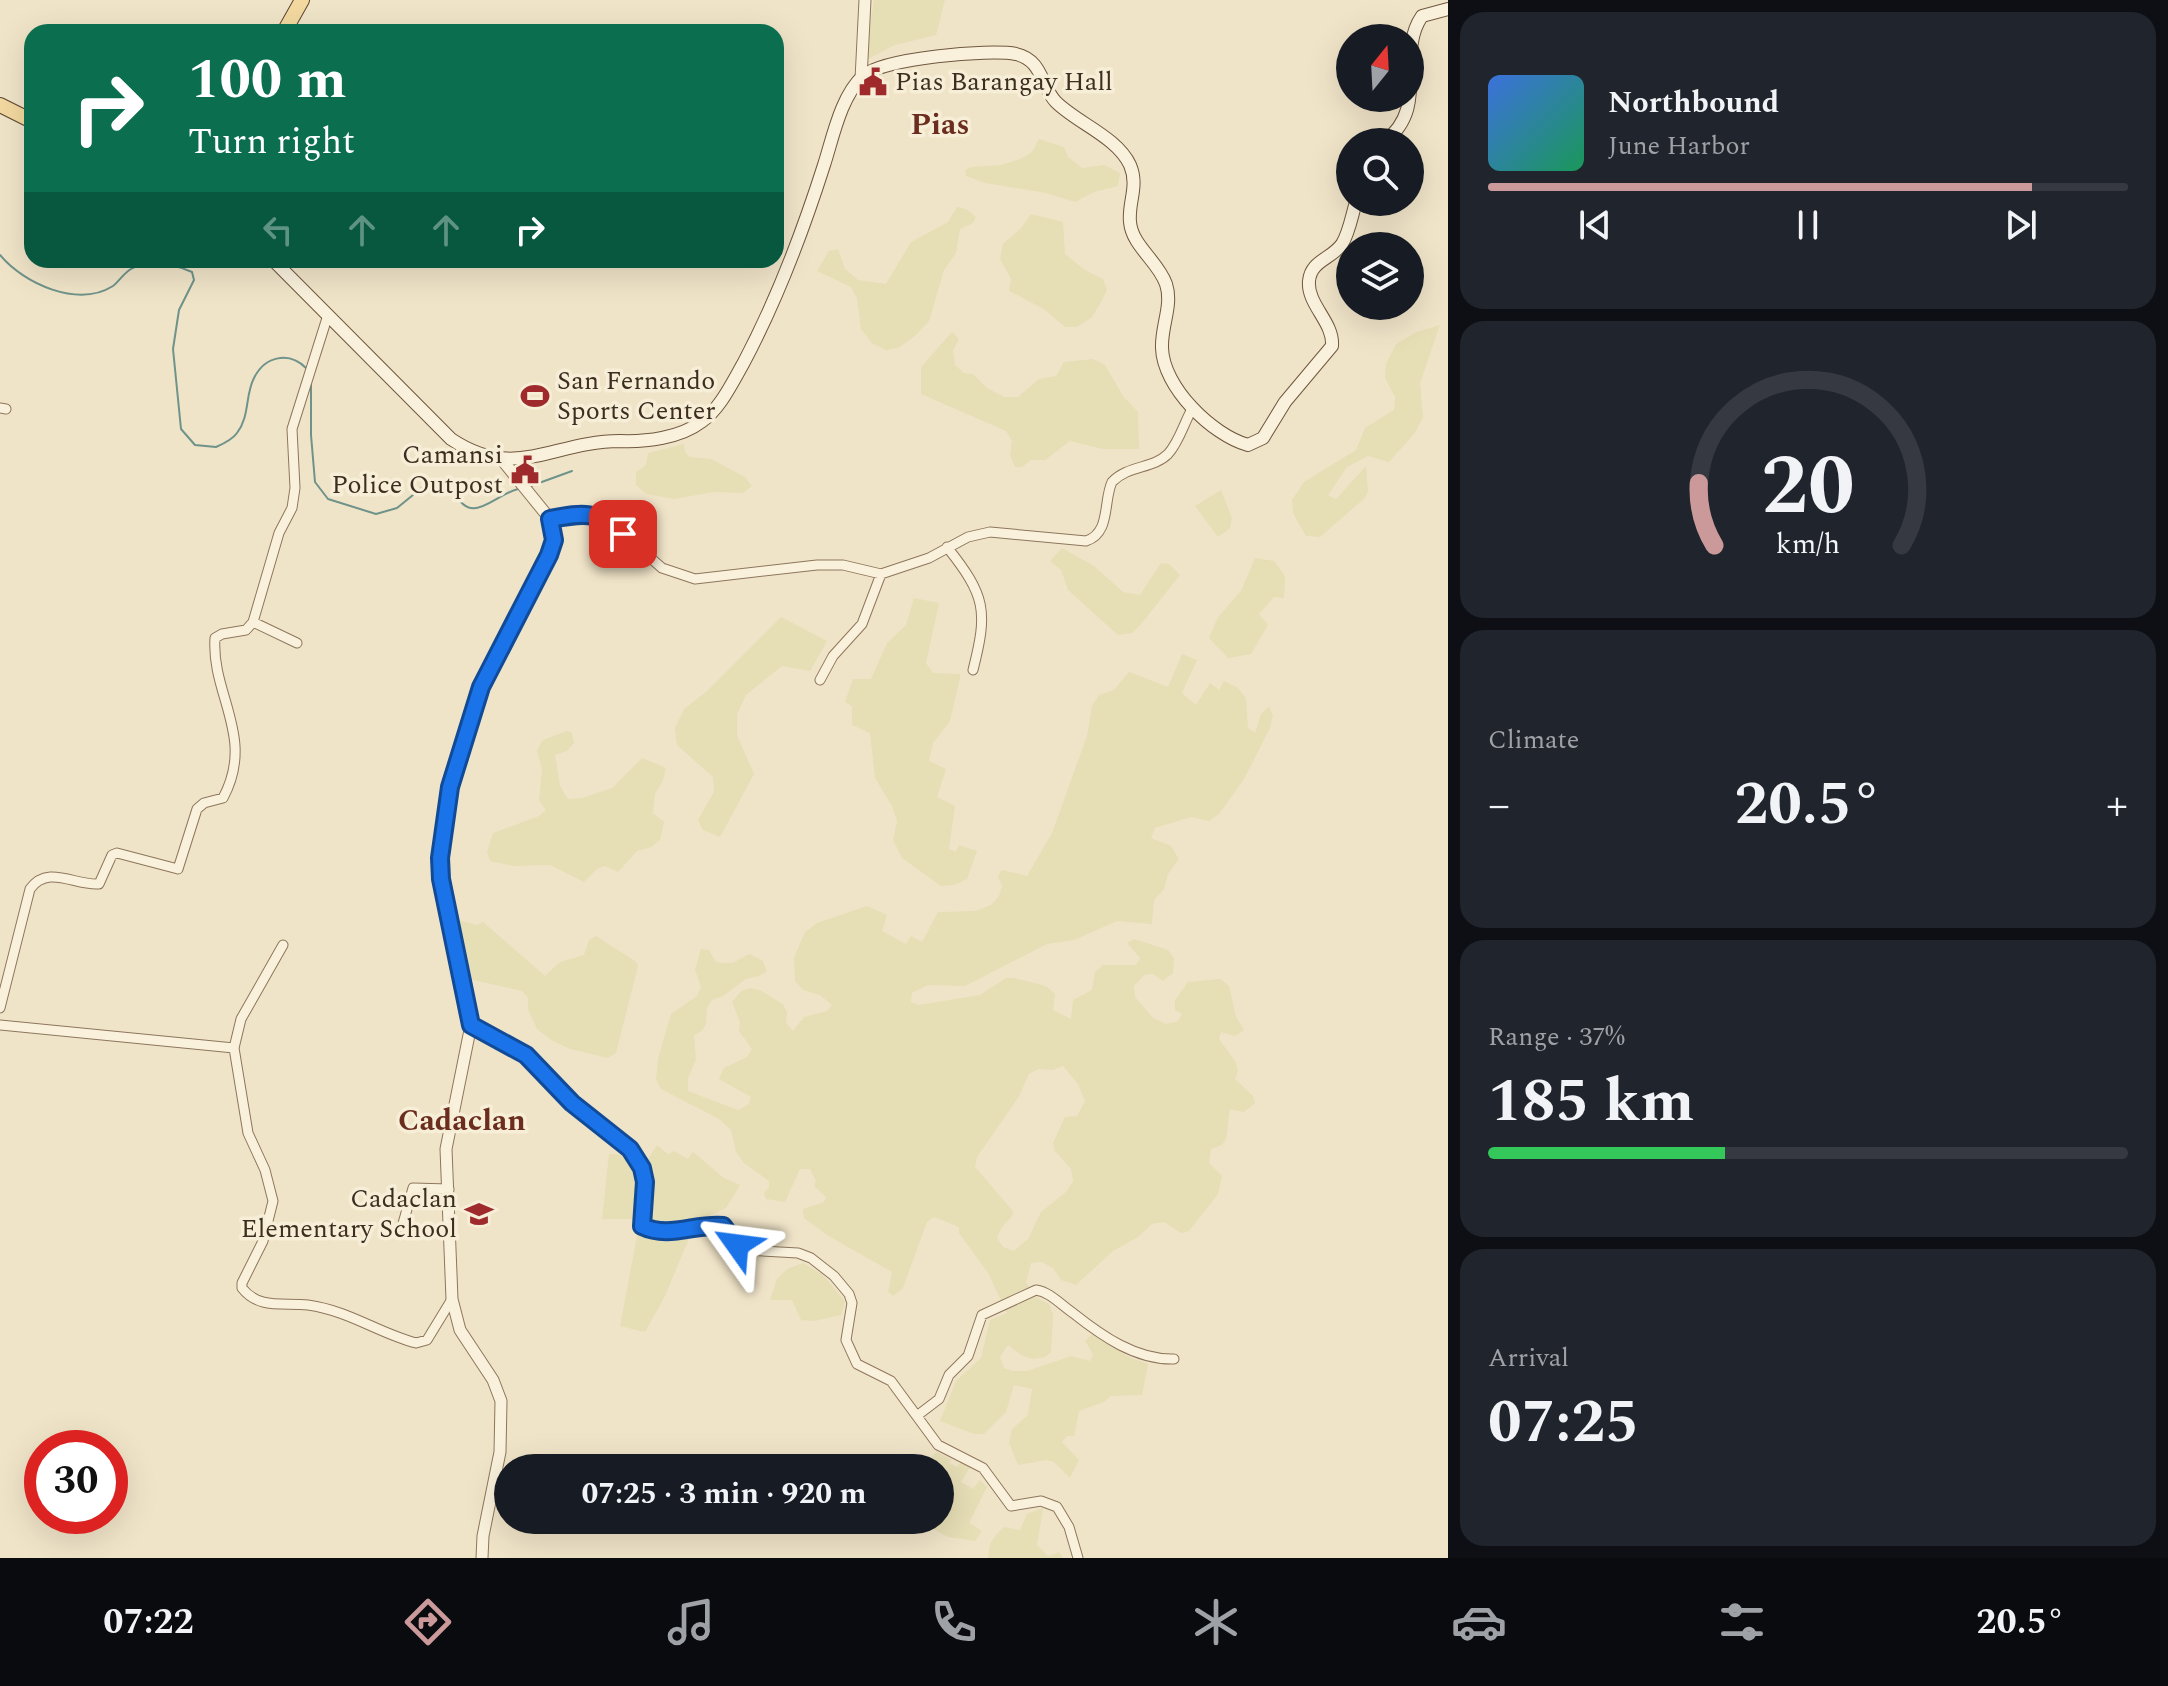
<!DOCTYPE html>
<html lang="en">
<head>
<meta charset="utf-8">
<style>
  :root { --surface:#171b24; --page:#20242c; --text:#f1f3f6; --muted:#9ea1a6; --line:#363941; --accent:#cc999b }
  body { margin:0; font-family:Spectral,serif; background:var(--page); color:var(--text); height:100vh; display:flex; flex-direction:column; font-size:30px; white-space:nowrap }
  * { box-sizing:border-box; margin:0 }
  p { font-size:26px; color:var(--muted) }
  .icon { flex:none; width:44px; height:44px; fill:none; stroke:currentColor; stroke-width:2; stroke-linecap:round; stroke-linejoin:round }
  .map { position:relative; flex:1; overflow:hidden }
  .side { display:flex; flex-direction:column; gap:12px; padding:12px; background:#0d0f14; width:720px }
  .side>* { flex:none }
  .top-card { position:absolute; left:24px; top:24px; width:760px; height:244px; border-radius:24px; box-shadow:0 8px 32px #0002; background:#0b6e4f; color:#fff; overflow:hidden }
  .needle { width:52px; rotate:18deg }
  .fabs { position:absolute; left:1336px; top:24px; display:grid; gap:16px }
  .fabs a { display:grid; place-items:center; width:88px; height:88px; border-radius:50%; background:var(--surface); box-shadow:0 8px 32px #0002; font-size:40px }
  .speed { position:absolute; left:24px; top:1430px; display:flex; gap:16px; font-size:40px; font-weight:700; text-align:center }
  .speed>* { display:grid; place-content:center; width:104px; height:104px; border-radius:50%; background:var(--surface); box-shadow:0 8px 32px #0002; line-height:1 }
  .speed .limit { border:12px solid #d22; background:#fff; color:#111 }
  .pin { position:absolute; display:grid; place-items:center; width:68px; height:68px; color:#fff; margin:-34px; border-radius:16px; box-shadow:0 4px 12px #0006 }
  .me { position:absolute; width:88px; margin:-44px; rotate:301deg; stroke-linejoin:round; filter:drop-shadow(0 0 6px #0008) }
  .turn { display:flex; align-items:center; gap:28px; height:168px; padding:0 32px; font-size:36px }
  .turn .icon { width:104px; height:104px; stroke-width:2.5 }
  .turn b { display:block; font-size:56px; line-height:68px }
  .lanes { display:flex; align-items:center; height:76px; padding:0 32px; background:#0003; justify-content:center; gap:40px; direction:ltr }
  .lanes .off { opacity:.35 }
  .big { font-size:60px; font-weight:700; line-height:1.1 }
  .side .card { flex:1; display:flex; flex-direction:column; justify-content:center; gap:12px; min-width:0; padding:0 28px; border-radius:24px; background:var(--page) }
  .side .dial { align-items:center; gap:0 }
  .dial svg { height:208px; overflow:visible; fill:none; stroke:var(--line); stroke-width:7; stroke-linecap:round; text-anchor:middle }
  .dial text { fill:var(--text); stroke:none }
  .song { display:flex; align-items:center; gap:24px }
  .cover { width:96px; height:96px; border-radius:12px; background:linear-gradient(135deg,hsl(220 70% 55%),hsl(150 70% 35%)) }
  .played { height:8px; border-radius:4px; background:linear-gradient(90deg,var(--accent) 85%,var(--line) 85%) }
  .keys { display:flex; justify-content:space-around; direction:ltr }
  .heat { display:flex; justify-content:space-between; align-items:center; font-size:44px; direction:ltr }
  .charge { height:12px; border-radius:6px; background:linear-gradient(90deg,#34c759 37%,var(--line) 0) }
  .trip { position:absolute; left:494px; top:1454px; width:460px; height:80px; border-radius:40px; background:var(--surface); box-shadow:0 8px 32px #0002; font-weight:700; line-height:80px; text-align:center }
  .tabs { display:flex; height:128px; justify-content:space-around; align-items:center; background:#090b0e; color:var(--muted) }
  .tabs .icon { width:56px; height:56px }
  .tabs .selected { color:var(--accent) }
  .tabs b { font-size:36px; color:var(--text) }
  main { display:flex; flex:1; min-height:0 }
  .map>svg:first-child { display:block }
  .farmland { fill:#e6deb5; fill-rule:evenodd }
  .lines { fill:none; stroke-linecap:round; stroke-linejoin:round }
  .stream { stroke:#6f938a; stroke-width:2 }
  .minor-casing { stroke:#8d765c; stroke-width:11 }
  .tertiary-casing { stroke:#8d765c; stroke-width:13 }
  .secondary-casing { stroke:#6f573f; stroke-width:14 }
  .primary-casing { stroke:#5b4430; stroke-width:16 }
  .minor { stroke:#faf1dc; stroke-width:9 }
  .tertiary { stroke:#faf1dc; stroke-width:11 }
  .secondary { stroke:#faf1dc; stroke-width:12 }
  .primary { stroke:#f3d9a0; stroke-width:14 }
  .route-casing { stroke:#114b97; stroke-width:20 }
  .route { stroke:#1a73e8; stroke-width:14 }
  .labels { text-anchor:middle; dominant-baseline:central; stroke-width:7; stroke-linejoin:round; paint-order:stroke }
  .poi-label { font-size:26px; fill:#3d2e20; stroke:#f7eed8; text-anchor:start }
  .quarter-label { font-size:30px; font-weight:bold; fill:#6b2e1e; stroke:#f7eed8 }
</style>
</head>
<body>
<main>
<div class="map">
<svg width="1448" height="1558" viewBox="0 0 1448 1558">
  <rect width="100%" height="100%" fill="#f0e4c8"/>
  <path class="farmland" d="M874,0h71l-9,35 -41,10 -27,14 -2,-9z
    M1039,139l25,8 4,10 14,11 22,-3 16,8 -2,13 -24,6 -19,10 -29,-9 -61,-10 -19,-7 -1,-6 7,-3 29,-2 19,-6 12,-7z
    M957,207l9,2 10,8 -3,6 -13,6 -4,24 -12,17 -15,51 -14,15 -17,12 -12,2 -14,-7 -11,-14 -4,-31 -6,-11 -34,-16 12,-20 9,-2 7,20 13,11 28,4 25,-42 37,-20z
    M1031,214l32,8 2,32 20,16 18,9 4,11 -6,12 -9,15 -15,10h-12l-21,-18 -35,-18 2,-12 -11,-20 3,-15 18,-16z
    M1440,325l-20,58 3,34 -8,16 -26,29 -21,-6 -21,11 -19,28 8,4 30,-33 2,25 -3,7 -45,39 -14,-1 -13,-23 -1,-13 12,-18 52,-32 9,-22 29,-18 1,-13 -10,-19 1,-14 10,-20 21,-12z
    M952,332l7,7 -6,11 2,15 9,8 9,1 14,14 17,9h14l21,-18 17,-3 8,-14 29,-3 12,6 18,31 15,16 1,37h-36l-33,-8 -25,19h-14l-9,7h-7l-5,-12 2,-14 -6,-10 -85,-37v-27z
    M684,444l1,8 5,5 21,2 34,18 7,9 -9,7 -29,-1 -40,7 -28,-5 -10,-9v-13l10,-7 2,-12z
    M1221,490l11,28 -2,10 -12,9 -23,-31z
    M1062,548l32,18 29,26 17,3 21,-32 8,1 11,11 -38,48 -10,10 -14,2 -50,-45 -7,-20 -11,-9z
    M1255,558l19,3 11,15 -1,22 -10,-1 -15,17 9,11 -17,29 -23,4 -19,-20 9,-21 23,-26z
    M914,598l25,5 -13,60 7,10 27,1v4l-10,43 -17,22 -4,18 17,8 -9,28 18,9 -6,43 7,3 3,-7 18,6 -10,28 -13,6 -13,1 -39,-28 -9,-18 4,-19 -5,-15 -17,-28 -5,-45 -18,-8v-19l-7,-4 8,-23h18l16,-36 19,-18z
    M781,617l46,24 -17,30 -28,-5 -36,29 -9,19v21l17,39 -34,63 -17,-7 -5,-10 16,-28 -1,-15 -36,-32 -2,-17 9,-19 23,-18z
    M1182,654l15,6 -15,33 14,12 14,-22 9,7 5,-9 14,7 8,10 2,30 7,5 6,-19 8,-8 4,10 -3,12 -26,51 -25,35 -10,7 -18,-4 -36,11 -4,10 20,8 8,13 -11,15 -4,15 -10,11 -2,24 -35,-3 -43,19 -27,4 -82,42 -37,-1 -16,8 -1,9 8,3 61,-10 26,-17h8l32,8 9,8 -2,16 18,9 2,-19 19,-10 3,-18 8,-7h33l4,-7 -13,-15 7,-4 34,11 6,8 -1,15 -10,8 -10,-7 -9,1 -10,11 1,11 18,21 13,6 12,-3 4,-7 -7,-4v-10l13,-18 32,-3 9,7 7,31 8,13 -9,6 -14,-4 -2,7 16,22 3,10 -3,8 18,17 2,7 -11,9 -14,-3 -4,30 -4,6 -11,4 -2,14 13,13 -4,18 -29,37 -8,2 -17,-11 -12,2 -14,13 -25,14 -37,34 -15,-5 -8,-12 -11,-6 -11,1 -5,20 13,16 10,5 4,11 -2,37 -6,5 -13,2 -11,-4 -13,-10 -8,12 4,11 8,3h15l44,-15 19,5 3,-7 -8,-13 7,-7 39,24 17,6 -6,31 -31,1 -7,6 -25,9 -5,25h-7l-5,6 17,18 -9,18 -16,-16 -8,-2 -28,5 -9,-22 3,-14 16,-14 4,-26 -18,-4 -8,27 -22,22h-10l-34,-13 16,-40 25,-23 9,-38 17,-7 -19,-40 -29,-40v-6l-25,-10 -7,5 -24,66 -10,8 -5,-4 4,-20 -65,-37 -23,-17 -1,-9 21,-7 2,-5 -12,-11 2,-5 -6,-12h-10l-15,33 -19,-3 -2,-6 5,-6v-6l-25,-18 -8,-11 -5,-22 -12,-11 -58,-30 -5,-10 2,-20 13,-45 26,-18 4,-9 -6,-17 6,-21 8,1 7,12 8,1h9l16,-9 13,6 5,11 -8,5 -13,3 -23,17 -11,4 -5,8 -1,16 -4,7 -8,4 2,25 -8,18v13l50,19 11,-6 2,-7 -32,-18 5,-11 23,-11 5,-8 -13,-18 1,-9 -8,-20 9,-11 9,-3 10,2 23,14 4,8 -1,11 7,8 11,-14 23,-6 5,-6 -12,-10 -17,-5 -8,-9 -1,-23 11,-26 12,-9 50,-17 20,9 -5,16 24,13 5,-8 11,6 16,-30 38,-1 15,-6 8,-9 3,-10 -4,-10 4,-6 25,6 25,-43 35,-97 5,-30 7,-11 15,-5 15,-18 39,15zM1063,1066l15,18 7,17 -8,15 -12,1 -12,26 2,8 16,18 2,12 -7,11 -25,20 -13,27 -14,12 -11,-4 -6,-9 5,-11 11,-12 -1,-5 -37,-43 2,-10 41,-59 11,-24 10,-5 14,1z
    M567,731l5,2 2,10 -7,8 -12,4 5,31 8,13 14,-1 30,-10 30,-30 24,10 -3,12 -8,14 -2,19 11,9 -4,18 -9,7 -14,4 -19,21 -13,-6 -8,3 -13,13 -34,-17 -36,1 -24,-5 -3,-9 6,-19 46,-17 7,-6 -7,-10 3,-31 -5,-18 6,-11z
    M455,919l21,6 7,-3 62,54 15,-14 24,-7 5,-15 7,-4 39,25 3,5 -22,87 -8,5 -38,-9 -19,-9 -14,-11 -9,-19v-12l-6,-7 -53,-12z
    M657,1145l11,9 6,-3 14,8 5,-7 31,26 16,7 -14,23 -23,11 -29,5 -29,-5 4,-24 -1,-36z
    M609,1154l20,1 7,10 3,11 -4,43h-33z
    M638,1231l52,5 -25,60 -20,36 -25,-6z
    M803,1263l20,12 22,26 -4,14 -26,6 -14,-1 -9,-20h-22l7,-21 10,-10z
    M936,1452l15,7 -2,4 8,4 4,-5 9,5 -9,15 12,7 7,-9 7,7 -18,36 13,8 -7,10 -27,-4 -32,-17h24v-52h-18z
    M1043,1508l-6,37 11,11 11,-4 4,6h-75l2,-14 6,-9 8,-8 16,3 7,-16z"/>
  <g class="lines">
    <path class="stream" d="M0,255c24,29 78,53 113,31 6,-5 11,-13 18,-17 19,-11 42,-5 61,3l2,8 -15,30 -6,39 8,80 14,16 21,2c7,-3 16,-7 21,-14 13,-17 8,-38 17,-55 11,-22 35,-27 52,-10
      M311,381v54l4,47 13,17 48,15 21,-6 32,-26 25,9c17,37 39,4 64,-2
      M528,487l44,-16"/>
    <defs>
      <path id="minor" d="M0,408l6,1
        M550,519l24,-5 23,1 17,11 48,42 33,11 122,-14h26l38,9 48,-16 39,-21 22,-5 96,9c25,-8 17,-40 26,-59 16,-17 41,-13 56,-28 11,-12 16,-31 24,-45
        M947,547c39,49 41,64 26,123
        M253,622l44,21
        M820,680l13,-24 29,-32 19,-50
        M283,945l-42,74 -7,29 14,85 17,37 8,31 -10,40 -21,42v5c17,22 42,14 66,17 42,6 70,28 108,38l11,-3 25,-41
        M0,1008l30,-119c18,-25 45,-3 69,-5l13,-29 5,-2 61,16 19,-60 7,-6 19,-5c33,-61 -12,-103 -8,-160l7,-4 24,-4 7,-8 26,-89 13,-25 3,-20 -3,-59 35,-111
        M0,1025l234,23
        M471,1025l55,30 46,48 58,46 8,10 7,23 -3,44c27,13 54,-3 81,0l21,24 54,3 13,5 23,18 15,18 3,9 -6,37 11,24 34,17 47,64 45,23 28,38 30,-5 16,6 12,20 9,31
        M402,1227l11,-39 36,1
        M918,1415l21,-16 10,-24 19,-19 14,-41 54,-25c14,2 25,15 37,23 29,23 63,47 101,46"/>
      <path id="tertiary" d="M861,79l4,-79
        M482,1558l1,-22 17,-84 1,-51 -8,-21 -33,-50 -8,-31 -6,-150 25,-124 -30,-146 -1,-21 10,-71 31,-100 48,-91 25,-56 -4,-21 -47,-58"/>
      <path id="secondary" d="M1384,142c47,-35 11,-87 38,-126l26,-7
        M273,260l178,179c64,43 102,2 169,2 26,1 60,-3 81,-19 19,-13 31,-39 42,-58 34,-64 59,-130 81,-199 9,-28 17,-69 39,-89 20,-18 126,-27 153,-22 27,6 25,33 40,48 21,21 61,35 74,63 9,21 -2,37 0,57 2,24 28,39 36,62 7,21 -5,42 -4,64 1,39 50,87 86,97l15,-7 22,-36 47,-56c2,-24 -25,-41 -23,-65 2,-21 23,-22 33,-37 7,-11 10,-29 14,-42"/>
      <path id="primary" d="M284,32l18,-32
        M0,105l32,16"/>
    </defs>
    <use href="#minor" class="minor-casing"/>
    <use href="#tertiary" class="tertiary-casing"/>
    <use href="#secondary" class="secondary-casing"/>
    <use href="#primary" class="primary-casing"/>
    <use href="#minor" class="minor"/>
    <use href="#tertiary" class="tertiary"/>
    <use href="#secondary" class="secondary"/>
    <use href="#primary" class="primary"/>
  </g>
  <g class="lines">
    <defs>
      <path id="route" d="M623,534c-27,-24 -40,-21 -73,-15l4,21 -5,15 -68,132 -31,100 -10,71 1,21 30,146 55,30 46,48 58,46 12,19 3,14 -3,44c27,13 54,-3 81,0l14,19"/>
    </defs>
    <use href="#route" class="route-casing"/>
    <use href="#route" class="route"/>
  </g>
  <defs>
    <symbol id="civic-bare" viewBox="-9 -9 18 18"><path d="M-.6-6.5H3V-4.5H.6V-3L4-1V1h2V6H-6V1h2V-1L-.6-3ZM-1.2 2.5V6h2.4V2.5Z" fill="#9e2a2b" stroke="#f7eed8" stroke-width="2.5" paint-order="stroke"/></symbol>
    <symbol id="stadium-bare" viewBox="-9 -9 18 18"><path d="M0-5a6.5 5 0 1 0 0 10a6.5 5 0 1 0 0-10ZM-3.5-1.8h7v3.6h-7Z" fill="#9e2a2b" stroke="#f7eed8" stroke-width="2.5" paint-order="stroke"/></symbol>
    <symbol id="school-bare" viewBox="-9 -9 18 18"><path d="M0-5L7-2L0 1L-7-2ZM-4 1L0 2.5L4 1V4Q0 6-4 4Z" fill="#9e2a2b" stroke="#f7eed8" stroke-width="2.5" paint-order="stroke"/></symbol>
  </defs>
  <g fill-rule="evenodd">
    <use href="#civic-bare" x="853" y="62" width="40" height="40"/>
    <use href="#stadium-bare" x="515" y="376" width="40" height="40"/>
    <use href="#civic-bare" x="505" y="450" width="40" height="40"/>
    <use href="#school-bare" x="459" y="1194" width="40" height="40"/>
  </g>
  <g class="labels">
    <g class="poi-label">
      <text x="895" y="82">Pias Barangay Hall</text>
      <text x="557" y="381">San Fernando<tspan x="557" dy="30">Sports Center</tspan></text>
      <text x="503" y="455" text-anchor="end">Camansi<tspan x="503" dy="30">Police Outpost</tspan></text>
      <text x="457" y="1199" text-anchor="end">Cadaclan<tspan x="457" dy="30">Elementary School</tspan></text>
    </g>
    <g class="quarter-label">
      <text x="940" y="125">Pias</text>
      <text x="462" y="1121">Cadaclan</text>
    </g>
  </g>
</svg>
<div class="fabs">
<a><svg class="needle" viewBox="-14 -14 28 28"><path d="M0-13l5 13h-10z" fill="#e53935"/><path d="M0 13l5-13h-10z" fill="#9ea1a6"/></svg></a>
<a><svg class="icon" aria-label="search" viewBox="0 0 24 24"><circle cx="10" cy="10" r="6"/><path d="M15 15l6 6"/></svg></a>
<a><svg class="icon" aria-label="layers" viewBox="0 0 24 24"><path d="M12 4l9 5-9 5-9-5zM3 14l9 5 9-5"/></svg></a>
</div>
<div class="speed"><div class="limit">30</div></div>
<div class="pin" style="left:623px;top:534px;background:#d93025"><svg class="icon" aria-label="arrive" viewBox="0 0 24 24"><path d="M6 21V4h12l-3 4 3 4H6"/></svg></div>
<svg class="me" style="left:737px;top:1245px" viewBox="-20 -20 40 40"><path d="M0-17L14 15 0 8-14 15z" fill="#1a73e8" stroke="#fff" stroke-width="4"/></svg>
<div class="trip">07:25 · 3 min · 920 m</div>
<div class="top-card">
<div class="turn"><svg class="icon" aria-label="right" viewBox="0 0 24 24"><path d="M7 20v-9h11M14 6l5 5-5 5"/></svg><div><b>100 m</b>Turn right</div></div>
<div class="lanes"><svg class="icon off" aria-label="left" viewBox="0 0 24 24"><path d="M17 20v-9H6M10 6l-5 5 5 5"/></svg><svg class="icon off" aria-label="ahead" viewBox="0 0 24 24"><path d="M12 20V5M6 11l6-6 6 6"/></svg><svg class="icon off" aria-label="ahead" viewBox="0 0 24 24"><path d="M12 20V5M6 11l6-6 6 6"/></svg><svg class="icon" aria-label="right" viewBox="0 0 24 24"><path d="M7 20v-9h11M14 6l5 5-5 5"/></svg></div>
</div>
</div>
<section class="side">
<div class="card">
<div class="song"><i class="cover"></i><div><b>Northbound</b><p>June Harbor</p></div></div>
<div class="played"></div>
<div class="keys"><svg class="icon" aria-label="previous" viewBox="0 0 24 24"><path d="M18 5L8 12l10 7zM5 5v14"/></svg><svg class="icon" aria-label="pause" viewBox="0 0 24 24"><path d="M8 5v14M16 5v14"/></svg><svg class="icon" aria-label="next" viewBox="0 0 24 24"><path d="M6 5l10 7-10 7zM19 5v14"/></svg></div>
</div>
<div class="card dial"><svg viewBox="0 0 100 80">
<path d="M14 69A42 42 0 1 1 86 69"/>
<path d="M14 69A42 42 0 0 1 8 45" stroke="#cc999b"/>
<text x="50" y="56" font-size="32" font-weight="700">20</text>
<text x="50" y="72" font-size="11">km/h</text>
</svg></div>
<div class="card"><p>Climate</p>
<div class="heat"><a>−</a><b class="big">20.5°</b><a>+</a></div>
</div>
<div class="card"><p>Range · 37%</p><b class="big">185 km</b><div class="charge"></div></div>
<div class="card"><p>Arrival</p><b class="big">07:25</b></div>
</section>
</main>
<nav class="tabs">
<b>07:22</b>
<svg class="icon selected" aria-label="directions" viewBox="0 0 24 24"><path d="M12 3l9 9-9 9-9-9zM9 14v-3h6M13 9l2 2-2 2"/></svg>
<svg class="icon" aria-label="music" viewBox="0 0 24 24"><path d="M9 18V5l10-2v13"/><circle cx="6" cy="18" r="3"/><circle cx="16" cy="16" r="3"/></svg>
<svg class="icon" aria-label="phone" viewBox="0 0 24 24"><path d="M5 4h4l2 5-3 2q2 4 5 5l2-3 5 2v4C11 20 4 13 5 4z"/></svg>
<svg class="icon" aria-label="climate" viewBox="0 0 24 24"><path d="M12 3v18M4 7l16 10M4 17L20 7"/></svg>
<svg class="icon" aria-label="car" viewBox="0 0 24 24"><path d="M5 17H2v-5l4-1 3-4h7l3 4 3 1v5h-3M9 17h6M6 11h13"/><circle cx="7" cy="17" r="2"/><circle cx="17" cy="17" r="2"/></svg>
<svg class="icon" aria-label="filters" viewBox="0 0 24 24"><path d="M4 7h16M4 17h16"/><circle cx="9" cy="7" r="2"/><circle cx="15" cy="17" r="2"/></svg>
<b>20.5°</b>
</nav>
</body>
</html>
